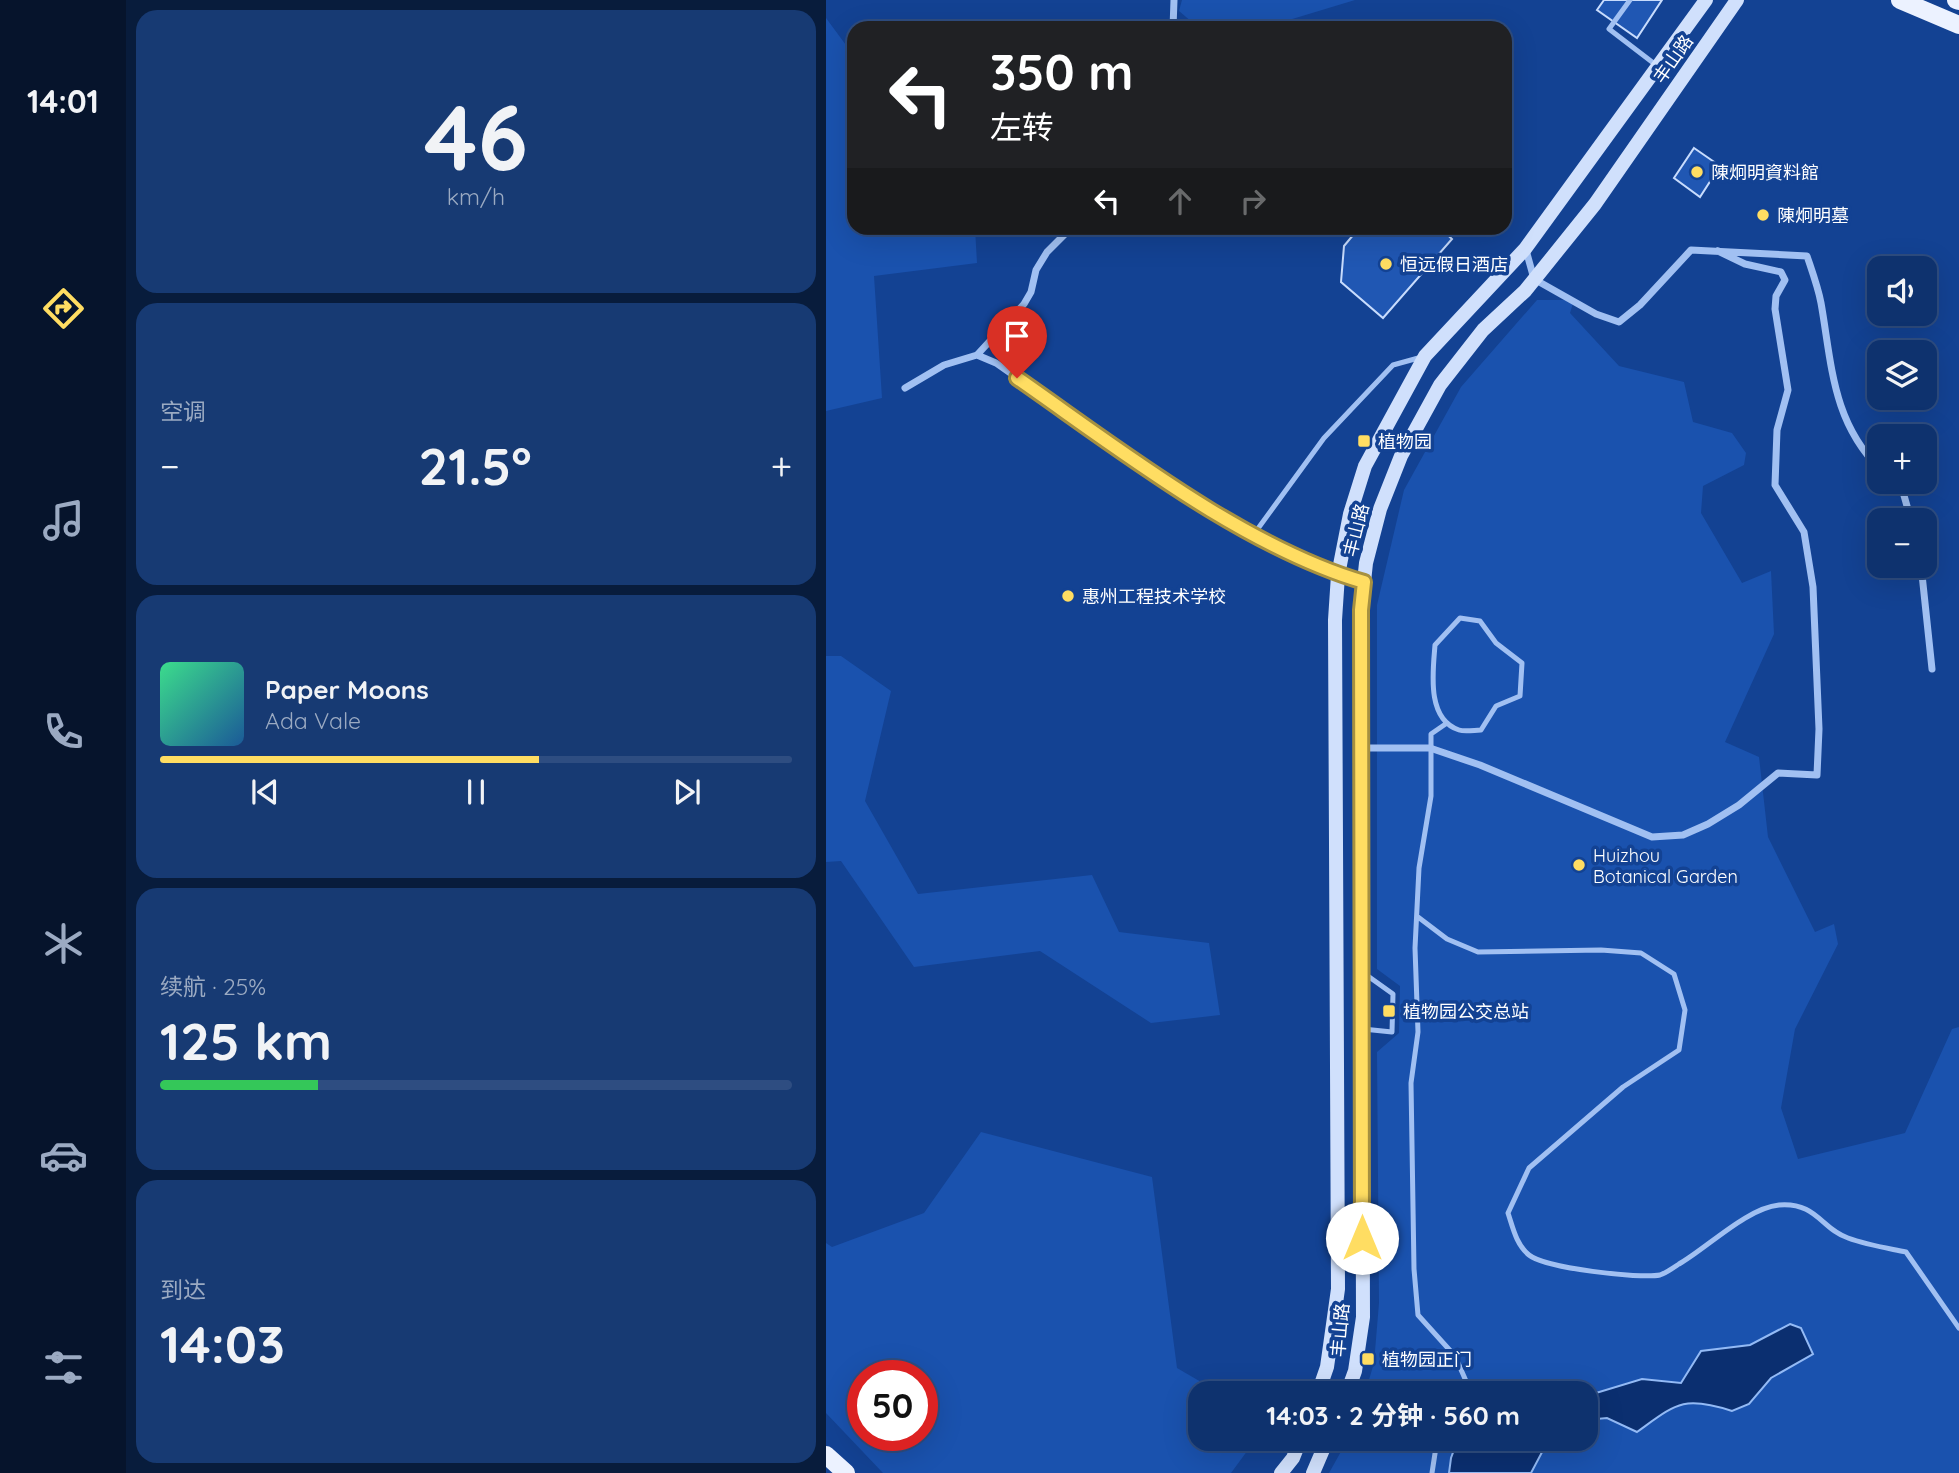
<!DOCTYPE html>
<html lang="zh">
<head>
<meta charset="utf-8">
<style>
  :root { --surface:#0e326e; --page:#173a73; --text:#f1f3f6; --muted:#9baac2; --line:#2e4d81; --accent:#ffdd62 }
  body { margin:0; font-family:Quicksand,"Noto Sans SC",sans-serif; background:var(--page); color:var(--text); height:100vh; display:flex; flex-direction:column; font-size:26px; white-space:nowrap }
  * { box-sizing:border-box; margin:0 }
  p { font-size:23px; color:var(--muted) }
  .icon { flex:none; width:38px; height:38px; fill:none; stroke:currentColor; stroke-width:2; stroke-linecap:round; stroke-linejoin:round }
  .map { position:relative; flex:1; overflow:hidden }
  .details { display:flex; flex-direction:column; gap:10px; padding:10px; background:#081c3c; width:700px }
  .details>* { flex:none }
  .guide { position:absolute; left:21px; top:21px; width:665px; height:214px; border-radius:21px; box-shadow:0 7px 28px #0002,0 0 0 2px var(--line); background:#202124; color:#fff; overflow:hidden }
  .fabs { position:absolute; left:1041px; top:256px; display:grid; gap:14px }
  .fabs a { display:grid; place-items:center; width:70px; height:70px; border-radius:14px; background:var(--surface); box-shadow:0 7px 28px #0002,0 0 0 2px var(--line); font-size:35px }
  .speed { position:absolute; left:21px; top:1360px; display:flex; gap:14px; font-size:35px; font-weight:700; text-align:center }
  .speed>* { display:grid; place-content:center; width:91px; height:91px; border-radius:50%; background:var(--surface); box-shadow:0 7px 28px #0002,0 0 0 2px var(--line); line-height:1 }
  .speed .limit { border:10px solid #d22; background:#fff; color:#111 }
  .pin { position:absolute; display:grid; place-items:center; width:60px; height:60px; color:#fff; margin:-72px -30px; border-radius:50% 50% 50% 0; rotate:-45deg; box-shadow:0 0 7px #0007 }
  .pin .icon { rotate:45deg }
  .me { position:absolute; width:77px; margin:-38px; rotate:0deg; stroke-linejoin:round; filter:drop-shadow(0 0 5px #0008) }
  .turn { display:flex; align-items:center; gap:24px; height:147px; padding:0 28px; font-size:32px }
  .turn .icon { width:91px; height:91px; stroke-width:2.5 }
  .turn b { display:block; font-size:49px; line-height:60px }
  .lanes { display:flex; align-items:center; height:66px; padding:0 28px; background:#0003; justify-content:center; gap:35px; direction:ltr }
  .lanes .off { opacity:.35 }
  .big { font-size:52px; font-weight:700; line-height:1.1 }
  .details .widget { flex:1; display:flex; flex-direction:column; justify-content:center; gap:10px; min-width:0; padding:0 24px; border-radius:21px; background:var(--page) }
  .details .dial { align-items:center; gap:0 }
  .dial b { font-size:91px; line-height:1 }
  .song { display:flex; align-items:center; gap:21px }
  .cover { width:84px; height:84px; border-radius:10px; background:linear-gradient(135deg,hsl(150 70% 55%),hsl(210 70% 35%)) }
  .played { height:7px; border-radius:4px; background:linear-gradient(90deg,var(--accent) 60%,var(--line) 60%) }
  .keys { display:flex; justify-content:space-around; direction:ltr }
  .heat { display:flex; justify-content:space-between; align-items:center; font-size:38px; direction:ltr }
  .charge { height:10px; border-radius:5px; background:linear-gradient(90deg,#34c759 25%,var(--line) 0) }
  .trip { position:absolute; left:362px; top:1381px; width:410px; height:70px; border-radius:21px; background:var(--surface); box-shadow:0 7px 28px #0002,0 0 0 2px var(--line); font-weight:700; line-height:70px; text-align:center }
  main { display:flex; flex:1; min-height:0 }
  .tabs { display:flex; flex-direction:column; width:126px; justify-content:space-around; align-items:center; background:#06142c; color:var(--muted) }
  .tabs .icon { width:49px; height:49px }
  .tabs .active { color:var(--accent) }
  .tabs b { font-size:32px; color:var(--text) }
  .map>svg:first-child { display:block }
  .green { fill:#1a52ae; fill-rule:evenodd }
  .water { fill:#0b2f70; stroke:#93baf5; stroke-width:2 }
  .building { fill:#2057b3; stroke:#c8dcfd; stroke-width:2 }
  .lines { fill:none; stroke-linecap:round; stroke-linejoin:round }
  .lane { stroke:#a1c0f2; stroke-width:5 }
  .street { stroke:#a1c0f2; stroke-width:7 }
  .secondary { stroke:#d0e0fc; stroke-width:14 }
  .primary { stroke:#ecf2ff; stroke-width:18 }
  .route-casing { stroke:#a69040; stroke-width:18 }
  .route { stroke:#ffdd62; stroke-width:12 }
  .poi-dot { fill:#ffdd62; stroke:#134293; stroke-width:2.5 }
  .labels { text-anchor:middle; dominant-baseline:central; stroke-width:7; stroke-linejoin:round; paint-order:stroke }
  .street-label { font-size:18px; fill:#fff; stroke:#134293 }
  .poi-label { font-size:18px; fill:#fff; stroke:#134293; text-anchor:start }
</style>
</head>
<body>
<main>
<nav class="tabs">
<b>14:01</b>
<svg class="icon active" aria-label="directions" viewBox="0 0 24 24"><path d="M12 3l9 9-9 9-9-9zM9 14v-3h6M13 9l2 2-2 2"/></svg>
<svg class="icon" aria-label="music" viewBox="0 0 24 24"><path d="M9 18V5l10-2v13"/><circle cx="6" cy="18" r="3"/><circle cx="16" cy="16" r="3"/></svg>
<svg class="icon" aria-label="phone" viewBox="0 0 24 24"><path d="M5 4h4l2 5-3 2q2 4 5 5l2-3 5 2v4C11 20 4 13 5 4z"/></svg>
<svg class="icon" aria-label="climate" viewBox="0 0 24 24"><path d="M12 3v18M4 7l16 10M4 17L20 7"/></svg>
<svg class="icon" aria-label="car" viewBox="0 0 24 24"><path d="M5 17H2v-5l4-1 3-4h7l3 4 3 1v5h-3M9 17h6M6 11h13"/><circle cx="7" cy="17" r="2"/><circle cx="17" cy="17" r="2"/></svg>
<svg class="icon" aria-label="filters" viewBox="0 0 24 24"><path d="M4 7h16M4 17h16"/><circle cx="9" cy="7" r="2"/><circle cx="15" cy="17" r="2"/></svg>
</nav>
<section class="details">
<div class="widget dial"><b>46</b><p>km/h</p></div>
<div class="widget"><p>空调</p>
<div class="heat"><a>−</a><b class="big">21.5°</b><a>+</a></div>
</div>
<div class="widget">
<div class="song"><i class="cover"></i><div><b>Paper Moons</b><p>Ada Vale</p></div></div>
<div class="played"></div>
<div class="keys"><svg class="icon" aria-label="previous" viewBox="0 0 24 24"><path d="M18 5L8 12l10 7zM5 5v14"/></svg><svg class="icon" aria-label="pause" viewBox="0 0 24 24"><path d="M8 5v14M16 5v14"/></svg><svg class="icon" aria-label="next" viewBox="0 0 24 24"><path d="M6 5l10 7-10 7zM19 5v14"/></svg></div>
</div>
<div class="widget"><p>续航 · 25%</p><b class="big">125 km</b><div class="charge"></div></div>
<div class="widget"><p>到达</p><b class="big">14:03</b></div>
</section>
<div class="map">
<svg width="1133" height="1473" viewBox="0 0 1133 1473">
  <rect width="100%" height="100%" fill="#134293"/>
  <path class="green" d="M356,0h173l-92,28h-64l-20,-17z
    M0,18l28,38v172h121l2,35 -103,13 8,122 -56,13z
    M711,300h37l-4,13 49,53 65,16 9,40 39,11 14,20 -2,12 -41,21 -2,27 41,70 29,-12 3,63 -49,108 34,15 9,80 47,95 19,-8 4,20 -43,85 -14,79 17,51 107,-26 47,-104 7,-2v446h-630l19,-34 238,-1v-45h-221l9,-30 5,-60 -2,-251 22,-19 1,-47 -23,-17v-364l27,-115 57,-103z
    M0,656h15l50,35 -26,110 53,93 174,-19 27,57 90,11 11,72 -69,8 -111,-72 -126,16 -73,-106 -15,1z
    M155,1132l171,45 25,191 43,25h-20v45l56,1 -25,34h-348l-57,-60v-170l6,4 92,-34zM37,1376h59v59h-59z"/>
  <path class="water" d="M964,1324l11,4 12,26 -42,24 -22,26 -17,7c-49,-16 -56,-7 -95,21l-30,-14 -21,2v-24l56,-17 39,4 20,-32 49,-6z
    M632,1439v-1l91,1 -18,34h-82l2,-15z"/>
  <path class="building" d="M778,0h58l-25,38 -40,-28z
    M868,148l26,18 -20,31 -26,-19z
    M533,228h81l12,11 -69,79 -42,-36 3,-36z"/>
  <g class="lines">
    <path class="lane" d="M804,0l-21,29 47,36
      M428,534l70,-96 69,-73 29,-8
      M634,618l20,3 16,22 26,20 -2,33 -24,10 -15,24c-6,0 -16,2 -22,0 -33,-11 -26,-59 -24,-85z
      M621,723l-16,11v62l-12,72 -4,80 3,84 -7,51 3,186 4,46 37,41 11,25 -2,12
      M592,917l29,22 31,13 123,-2 40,3 33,21 11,36 -6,40 -56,37 -94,81 -21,45c5,15 8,31 21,42 16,13 110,24 131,20 6,-2 13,-7 19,-11 28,-16 68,-56 100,-59 38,-3 42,24 69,33 19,7 39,10 58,14l53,76
      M537,1029l29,3 1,-38 -28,-20
      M606,1473l4,-26 5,-9"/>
    <path class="street" d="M347,28l1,-28
      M700,250l8,29 62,35 23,8 21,-17 51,-55 116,6c5,15 11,31 14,47 11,62 11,118 59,166
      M151,355l19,8c74,52 146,104 223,150 45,27 94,54 145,69
      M79,388l39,-23 33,-10 47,-51 7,-12 5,-22 11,-18 24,-24
      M1066,481l11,11 8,28
      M1095,565l11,104
      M536,748h68l50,17 172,72 31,-2 25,-11 31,-19 39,-32 39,2 2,-46 -6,-142 -9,-55 -29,-47 2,-55 11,-40 -13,-81 1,-13 9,-16 -4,-8 -36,-8 -27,-13"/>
    <path class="secondary" d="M492,1393l9,-26 11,-78 -3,-669 3,-45 12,-61 15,-48 60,-110 100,-107 181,-249
      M521,1393l8,-22 8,-54 -2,-707 5,-47 14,-54 21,-53 39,-71 43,-55 42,-39 70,-87 142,-204
      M455,1473l12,-15 8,-20
      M487,1473l15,-35"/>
    <path class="primary" d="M1074,0l59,25
      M1130,0l3,1
      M0,1455l20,18"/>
  </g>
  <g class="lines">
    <defs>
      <path id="route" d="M191,378c102,71 227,169 347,204l-3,28 1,628"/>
    </defs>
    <use href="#route" class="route-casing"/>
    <use href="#route" class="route"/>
  </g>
  <g class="poi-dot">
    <circle cx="871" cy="172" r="7"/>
    <circle cx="937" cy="215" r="7"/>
    <circle cx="560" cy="264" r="7"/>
    <rect x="531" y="434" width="14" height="14" rx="3.5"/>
    <circle cx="242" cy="596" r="7"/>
    <circle cx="753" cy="865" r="7"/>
    <rect x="556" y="1004" width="14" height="14" rx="3.5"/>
    <rect x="535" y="1352" width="14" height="14" rx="3.5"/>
  </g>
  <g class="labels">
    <g class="street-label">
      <text transform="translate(847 59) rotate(-55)">丰山路</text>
      <text transform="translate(530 530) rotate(-76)">丰山路</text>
      <text transform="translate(514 1330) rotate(-85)">丰山路</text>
    </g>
    <g class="poi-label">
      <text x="885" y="172">陳炯明資料館</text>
      <text x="951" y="215">陳炯明墓</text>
      <text x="574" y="264">恒远假日酒店</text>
      <text x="552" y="441">植物园</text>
      <text x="256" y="596">惠州工程技术学校</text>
      <text x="767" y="855">Huizhou<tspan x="767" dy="21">Botanical Garden</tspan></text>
      <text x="577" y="1011">植物园公交总站</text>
      <text x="556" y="1359">植物园正门</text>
    </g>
  </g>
</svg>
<div class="fabs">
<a><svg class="icon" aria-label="sound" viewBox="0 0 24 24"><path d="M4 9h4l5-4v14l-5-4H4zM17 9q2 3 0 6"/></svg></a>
<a><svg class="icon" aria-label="layers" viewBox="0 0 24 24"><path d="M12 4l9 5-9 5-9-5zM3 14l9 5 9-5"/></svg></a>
<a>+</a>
<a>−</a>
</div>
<div class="speed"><div class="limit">50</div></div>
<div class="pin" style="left:191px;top:378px;background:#d93025"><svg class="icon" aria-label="arrive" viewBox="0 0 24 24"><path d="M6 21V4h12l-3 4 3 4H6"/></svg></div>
<svg class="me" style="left:536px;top:1238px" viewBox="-20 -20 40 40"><circle r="19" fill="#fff"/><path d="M0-13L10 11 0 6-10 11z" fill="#ffdd62"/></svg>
<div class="trip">14:03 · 2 分钟 · 560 m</div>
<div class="guide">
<div class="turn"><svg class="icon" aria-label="left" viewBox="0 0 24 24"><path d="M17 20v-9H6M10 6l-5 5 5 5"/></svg><div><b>350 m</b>左转</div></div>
<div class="lanes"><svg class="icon" aria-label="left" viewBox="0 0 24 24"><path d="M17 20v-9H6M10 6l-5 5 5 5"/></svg><svg class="icon off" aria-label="ahead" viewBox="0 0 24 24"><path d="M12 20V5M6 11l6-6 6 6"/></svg><svg class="icon off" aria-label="right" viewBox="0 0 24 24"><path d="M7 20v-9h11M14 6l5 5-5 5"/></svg></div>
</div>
</div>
</main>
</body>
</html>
